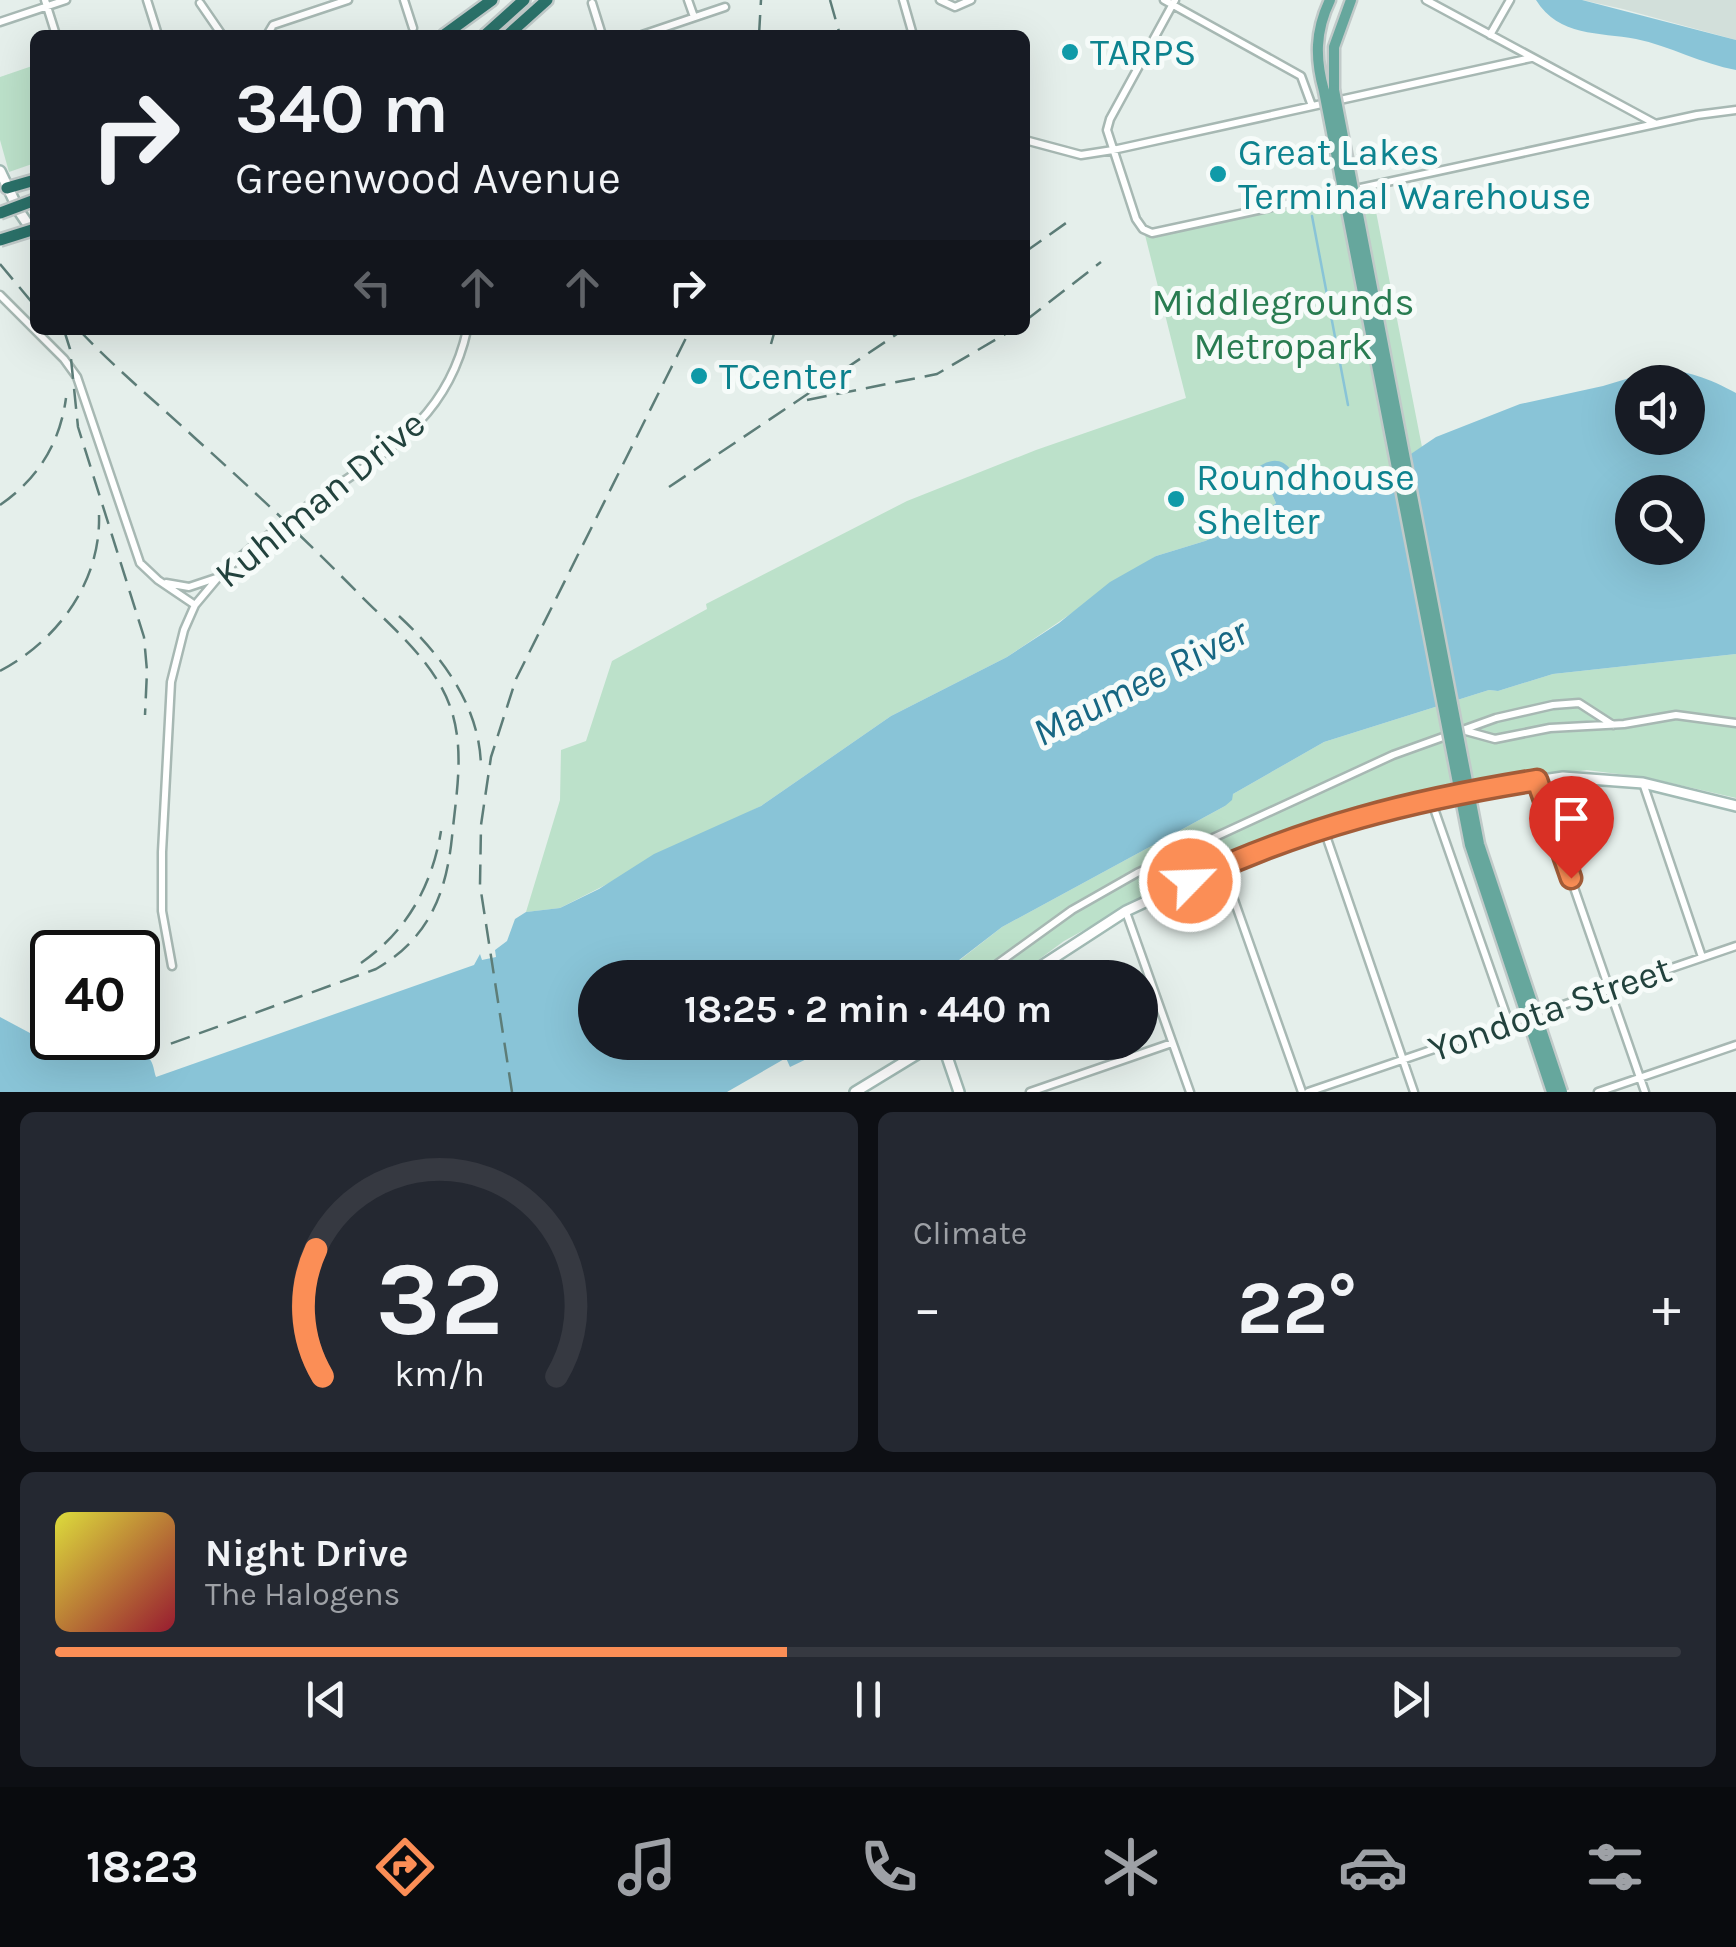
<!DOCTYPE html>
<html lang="en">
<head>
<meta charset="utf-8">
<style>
  :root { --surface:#171b24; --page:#242831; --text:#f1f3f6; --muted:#9ea1a6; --line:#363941; --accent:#fb8e56 }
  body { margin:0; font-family:Karla,sans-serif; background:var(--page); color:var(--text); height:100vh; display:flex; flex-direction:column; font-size:38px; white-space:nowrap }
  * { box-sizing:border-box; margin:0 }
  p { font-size:32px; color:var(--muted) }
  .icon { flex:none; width:55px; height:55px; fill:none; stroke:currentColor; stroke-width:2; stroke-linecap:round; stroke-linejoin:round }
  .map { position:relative; height:1092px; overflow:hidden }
  .panel { display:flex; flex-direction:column; gap:20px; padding:20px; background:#0d0f14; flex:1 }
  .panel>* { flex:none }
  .hud { position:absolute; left:30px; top:30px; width:1000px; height:305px; border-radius:15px; box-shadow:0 10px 40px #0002; background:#171b24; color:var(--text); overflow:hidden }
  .fabs { position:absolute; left:1615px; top:365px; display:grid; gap:20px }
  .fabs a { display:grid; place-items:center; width:90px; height:90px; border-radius:50%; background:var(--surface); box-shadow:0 10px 40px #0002; font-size:50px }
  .speed { position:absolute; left:30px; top:930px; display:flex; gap:20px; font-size:50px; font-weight:700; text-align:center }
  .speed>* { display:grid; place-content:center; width:130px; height:130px; border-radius:50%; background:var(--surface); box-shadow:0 10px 40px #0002; line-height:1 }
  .speed .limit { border:5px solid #111; border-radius:15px; background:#fff; color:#111 }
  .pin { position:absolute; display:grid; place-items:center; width:85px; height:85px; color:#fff; margin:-102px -42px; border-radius:50% 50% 50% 0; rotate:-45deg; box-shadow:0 0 10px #0007 }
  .pin .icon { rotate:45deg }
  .me { position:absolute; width:110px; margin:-55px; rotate:66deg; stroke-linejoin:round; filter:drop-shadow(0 0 8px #0008) }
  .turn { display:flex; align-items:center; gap:35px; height:210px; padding:0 40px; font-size:45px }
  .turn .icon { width:130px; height:130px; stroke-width:2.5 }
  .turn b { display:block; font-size:70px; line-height:85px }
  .lanes { display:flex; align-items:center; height:95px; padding:0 40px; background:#0003; justify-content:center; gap:50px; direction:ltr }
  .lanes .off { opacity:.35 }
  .big { font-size:75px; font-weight:700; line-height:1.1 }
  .panel .tile { flex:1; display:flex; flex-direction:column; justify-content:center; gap:15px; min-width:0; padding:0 35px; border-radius:15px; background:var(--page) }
  .panel .dial { align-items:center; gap:0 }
  .dial svg { height:260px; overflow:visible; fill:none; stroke:var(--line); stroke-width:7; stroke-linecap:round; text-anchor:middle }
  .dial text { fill:var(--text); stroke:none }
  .song { display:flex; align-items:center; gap:30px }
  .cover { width:120px; height:120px; border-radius:15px; background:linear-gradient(135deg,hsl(60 70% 55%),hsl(350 70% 35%)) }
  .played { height:10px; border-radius:5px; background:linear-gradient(90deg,var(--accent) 45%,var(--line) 45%) }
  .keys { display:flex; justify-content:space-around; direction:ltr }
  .heat { display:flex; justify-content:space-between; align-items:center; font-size:55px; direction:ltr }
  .panel .tiles { flex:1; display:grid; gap:20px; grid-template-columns:1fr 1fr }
  .tile:last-child { grid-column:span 2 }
  .trip { position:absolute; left:578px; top:960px; width:580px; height:100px; border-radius:50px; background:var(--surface); box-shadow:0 10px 40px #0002; font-weight:700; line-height:100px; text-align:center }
  .dock { display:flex; height:160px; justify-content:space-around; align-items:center; background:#090b0e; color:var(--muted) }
  .dock .icon { width:70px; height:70px }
  .dock .active { color:var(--accent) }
  .dock b { font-size:45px; color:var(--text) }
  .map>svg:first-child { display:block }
  .built { fill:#d2dfda }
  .green { fill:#bce1ca }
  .water { fill:#89c4d7; fill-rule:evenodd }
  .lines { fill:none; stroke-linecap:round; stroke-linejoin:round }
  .stream { stroke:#89c4d7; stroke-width:2.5 }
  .street-casing { stroke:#a7b8b3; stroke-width:11 }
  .secondary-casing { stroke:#a2bbb5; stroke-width:14 }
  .primary-casing { stroke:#c1cac9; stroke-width:15 }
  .highway-casing { stroke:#c1cac9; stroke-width:16 }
  .street { stroke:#fff; stroke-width:6 }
  .secondary { stroke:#fff; stroke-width:9 }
  .primary { stroke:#66a79d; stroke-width:10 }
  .highway { stroke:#2b7169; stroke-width:11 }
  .rail { stroke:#5d7d78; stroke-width:2.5; stroke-dasharray:20 10; stroke-linecap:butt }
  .street-bridge-casing { stroke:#a7b8b3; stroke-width:11; stroke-linecap:butt }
  .primary-bridge-casing { stroke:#c1cac9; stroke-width:15; stroke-linecap:butt }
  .highway-bridge-casing { stroke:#c1cac9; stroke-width:16; stroke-linecap:butt }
  .street-bridge { stroke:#fff; stroke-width:6 }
  .primary-bridge { stroke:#66a79d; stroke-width:10 }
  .highway-bridge { stroke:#2b7169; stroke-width:11 }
  .route-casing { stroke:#a35c38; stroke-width:25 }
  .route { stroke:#fb8e56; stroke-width:18 }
  .culture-dot { fill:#0f9aa8; stroke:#f6fbf9; stroke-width:4 }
  .labels { text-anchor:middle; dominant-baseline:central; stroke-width:10; stroke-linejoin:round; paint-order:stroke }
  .culture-label { font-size:38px; fill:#0d838f; stroke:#f6fbf9; text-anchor:start }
  .park-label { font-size:38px; fill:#297c51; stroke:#f6fbf9 }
  .street-label { font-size:38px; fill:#22423d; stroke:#f6fbf9 }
  .water-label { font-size:40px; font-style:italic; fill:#176783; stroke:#f6fbf9 }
</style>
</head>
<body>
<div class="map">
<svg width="1736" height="1092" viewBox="0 0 1736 1092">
  <rect width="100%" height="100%" fill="#e5efeb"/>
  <path class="built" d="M1582,0h154v40l-113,-31z"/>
  <path class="green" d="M35,65v98l-26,9 -9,-32v-63z
    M1371,186l51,261 -32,21 -88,25 -8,-1 -4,-6 2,-15 -28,22 8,1 4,9 -18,16 -53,22 -49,15 -149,101 -116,59 -130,90 -201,102 -34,4 34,-112 1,-50 25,-9 26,-80 95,-52 -1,-5 201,-103 129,-51 150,-52 -41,-163z
    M1736,654v144l-87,-20 -62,-8 -182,26 -119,35 -103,45 -119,65 -49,36 -78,1 65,-51 223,-121 8,-12 91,-52 165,-52 9,1 55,-17z"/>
  <path class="water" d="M1536,0h46l154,40v30c-34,-6 -66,-24 -100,-31 -37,-7 -77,-2 -100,-39z
    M1656,370c32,0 52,8 80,23v261l-183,20 -55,17 -9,-1 -165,52 -91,52 -1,6 -7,6 -223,121 -65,50 -342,1v64l245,1 -50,24 -4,-9 -59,34h-727v-75l58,31 4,-3 -4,-7c24,0 80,-3 93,23 3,5 3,11 5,16l318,-112 6,-11 2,6 14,-3 -1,-7 12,-9 8,-22 11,-7 34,-4 39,-19 55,-35 107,-48 130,-90 116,-59 52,-34 51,-41 46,-26 49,-15 53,-22 18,-16 -4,-9 -16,-1 -7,-19c15,-12 29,-21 43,-3l-2,15 5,6 7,1 88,-25 46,-31 84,-33 83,-18zM1632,382h56v56h-56zM1632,492h56v56h-56z"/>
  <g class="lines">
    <path class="stream" d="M1312,216l36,189"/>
    <defs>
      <path id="street" d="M45,0l11,35
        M147,0l11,35
        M404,0l9,28
        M688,0l6,17
        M903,0l10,35
        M940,0l15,7 16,-7
        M1164,0l137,76 11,30
        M1175,0l-65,119 -3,11 29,89 7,10 9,4 545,-118 39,-5
        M1426,0l228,123
        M200,3l22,32
        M592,3l10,32
        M0,22l66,-22
        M267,35l6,-10 75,-25
        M642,35l83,-28
        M1490,35l20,-35
        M1025,140l56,15 32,-5 418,-92
        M0,295l64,64 13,18 63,186 18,17 37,25
        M313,502c71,-49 134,-81 154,-172
        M166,583l23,4 27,-9
        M1466,731l29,8 55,-11 74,-4 52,-9 60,8
        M1537,781l108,311
        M1643,783l59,174
        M1430,797l79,226
        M1323,827l91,265
        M1222,866l80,226
        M1126,912l64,180
        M172,966l-10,-55v-59l9,-170 13,-52 11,-25 26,-31 30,-26
        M978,978l94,-68 65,-37 256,-118 103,-37 57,-13 26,-2 34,22
        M1030,1092l142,-49
        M1308,1092l428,-146
        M1598,1092l138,-47"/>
      <path id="secondary" d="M0,171l19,40 14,21
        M1023,978l103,-67 96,-45 101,-39 107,-30 133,-20 80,6 93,23
        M942,1042l17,50
        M855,1092l82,-50"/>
      <path id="primary" d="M1334,90v-43l17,-47
        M1324,91c-9,-32 -9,-60 6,-91"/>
      <path id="highway" d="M444,35l48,-35
        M485,35l39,-35
        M508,35l39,-35
        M7,188l28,-8"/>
    </defs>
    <use href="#street" class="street-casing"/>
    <use href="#secondary" class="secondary-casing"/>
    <use href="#primary" class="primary-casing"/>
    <use href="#highway" class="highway-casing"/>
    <use href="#street" class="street"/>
    <use href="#secondary" class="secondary"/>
    <use href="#primary" class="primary"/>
    <use href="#highway" class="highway"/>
    <path class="rail" d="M830,0l10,35
      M759,35l2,-35
      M1025,252l41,-29
      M0,264l35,42
      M1025,321l76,-59
      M64,330l6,19 8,78 66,210 3,34 -2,44
      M79,330c37,39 78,73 117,109 57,51 112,103 166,158 33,33 74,67 89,112 14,42 5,86 1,128 -6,58 -24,102 -76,132l-206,75
      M771,344l4,-14
      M807,400l130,-26 75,-44
      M669,487l234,-157
      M0,505c38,-26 60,-62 66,-107
      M399,616c43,40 82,91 82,153
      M0,671c57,-30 101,-89 99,-156
      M361,963c46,-32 71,-77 80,-132
      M512,1092l-32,-207 1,-60 10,-68 25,-78 174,-349"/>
    <defs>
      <path id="street-bridge" d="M251,548l62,-46"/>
      <path id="primary-bridge" d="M1334,90l145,754 83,248
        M1324,91l146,754 82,247"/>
      <path id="highway-bridge" d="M0,213l35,-13
        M0,240l35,-11"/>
    </defs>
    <use href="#street-bridge" class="street-bridge-casing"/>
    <use href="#primary-bridge" class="primary-bridge-casing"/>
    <use href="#highway-bridge" class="highway-bridge-casing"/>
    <use href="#street-bridge" class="street-bridge"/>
    <use href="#primary-bridge" class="primary-bridge"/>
    <use href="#highway-bridge" class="highway-bridge"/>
  </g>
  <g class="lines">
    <defs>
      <path id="route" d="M1190,881c115,-54 222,-81 347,-101l34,98"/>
    </defs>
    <use href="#route" class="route-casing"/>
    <use href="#route" class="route"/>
  </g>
  <g class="culture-dot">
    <circle cx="1070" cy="52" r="10"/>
    <circle cx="1218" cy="174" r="10"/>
    <circle cx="699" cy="376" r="10"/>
    <circle cx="1176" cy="499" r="10"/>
  </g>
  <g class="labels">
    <g class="culture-label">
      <text x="1090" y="52">TARPS</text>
      <text x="1238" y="152">Great Lakes<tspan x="1238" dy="44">Terminal Warehouse</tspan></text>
      <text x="719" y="376">TCenter</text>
      <text x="1196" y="477">Roundhouse<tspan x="1196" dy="44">Shelter</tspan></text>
    </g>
    <g class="park-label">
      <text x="1283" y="302">Middlegrounds<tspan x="1283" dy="44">Metropark</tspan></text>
    </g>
    <g class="street-label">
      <text transform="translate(320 499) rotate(-39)">Kuhlman Drive</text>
      <text transform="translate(1550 1009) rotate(-19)">Yondota Street</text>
    </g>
    <g class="water-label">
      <text transform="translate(1140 682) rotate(-27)">Maumee River</text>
    </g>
  </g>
</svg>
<div class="fabs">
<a><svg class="icon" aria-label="sound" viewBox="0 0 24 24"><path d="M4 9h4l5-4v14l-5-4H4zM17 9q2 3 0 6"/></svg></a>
<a><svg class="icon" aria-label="search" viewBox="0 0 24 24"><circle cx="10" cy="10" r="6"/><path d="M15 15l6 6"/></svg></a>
</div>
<div class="speed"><div class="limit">40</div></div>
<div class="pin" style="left:1571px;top:878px;background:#d93025"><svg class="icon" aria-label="arrive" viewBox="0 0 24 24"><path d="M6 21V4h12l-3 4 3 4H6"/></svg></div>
<svg class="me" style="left:1190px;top:881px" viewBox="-20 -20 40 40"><circle r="17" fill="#fb8e56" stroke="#fff" stroke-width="3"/><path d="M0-11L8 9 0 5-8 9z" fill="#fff"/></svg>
<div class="trip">18:25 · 2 min · 440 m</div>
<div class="hud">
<div class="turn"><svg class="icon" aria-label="right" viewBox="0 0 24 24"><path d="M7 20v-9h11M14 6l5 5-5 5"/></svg><div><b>340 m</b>Greenwood Avenue</div></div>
<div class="lanes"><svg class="icon off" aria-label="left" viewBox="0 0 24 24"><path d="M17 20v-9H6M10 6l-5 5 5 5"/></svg><svg class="icon off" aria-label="ahead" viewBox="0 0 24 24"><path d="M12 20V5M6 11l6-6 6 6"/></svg><svg class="icon off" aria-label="ahead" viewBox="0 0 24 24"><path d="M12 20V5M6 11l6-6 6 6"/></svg><svg class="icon" aria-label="right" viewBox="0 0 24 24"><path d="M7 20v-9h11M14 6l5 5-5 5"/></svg></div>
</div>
</div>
<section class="panel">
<div class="tiles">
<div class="tile dial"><svg viewBox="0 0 100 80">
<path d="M14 69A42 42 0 1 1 86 69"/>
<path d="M14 69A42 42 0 0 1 12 30" stroke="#fb8e56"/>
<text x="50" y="56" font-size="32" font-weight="700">32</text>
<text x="50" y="72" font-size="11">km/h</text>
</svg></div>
<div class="tile"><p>Climate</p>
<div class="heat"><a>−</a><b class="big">22°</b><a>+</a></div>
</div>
<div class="tile">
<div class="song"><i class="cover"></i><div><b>Night Drive</b><p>The Halogens</p></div></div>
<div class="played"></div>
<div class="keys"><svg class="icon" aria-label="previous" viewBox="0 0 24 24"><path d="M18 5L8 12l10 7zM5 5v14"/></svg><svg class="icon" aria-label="pause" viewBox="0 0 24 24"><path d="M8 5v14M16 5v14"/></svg><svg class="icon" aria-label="next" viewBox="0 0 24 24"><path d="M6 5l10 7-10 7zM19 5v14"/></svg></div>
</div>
</div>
</section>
<nav class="dock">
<b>18:23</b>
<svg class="icon active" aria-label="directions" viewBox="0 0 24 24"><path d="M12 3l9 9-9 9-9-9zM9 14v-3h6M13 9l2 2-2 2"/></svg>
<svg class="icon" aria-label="music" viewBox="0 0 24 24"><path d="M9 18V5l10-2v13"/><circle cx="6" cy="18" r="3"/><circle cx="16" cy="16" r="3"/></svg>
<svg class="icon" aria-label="phone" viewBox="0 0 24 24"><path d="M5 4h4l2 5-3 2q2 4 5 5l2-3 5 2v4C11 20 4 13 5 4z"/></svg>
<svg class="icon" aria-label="climate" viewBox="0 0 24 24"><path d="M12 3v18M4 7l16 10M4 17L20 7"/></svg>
<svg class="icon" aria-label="car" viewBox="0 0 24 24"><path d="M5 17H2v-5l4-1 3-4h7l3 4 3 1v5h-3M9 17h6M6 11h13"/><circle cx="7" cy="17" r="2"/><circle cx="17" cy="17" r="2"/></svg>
<svg class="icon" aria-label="filters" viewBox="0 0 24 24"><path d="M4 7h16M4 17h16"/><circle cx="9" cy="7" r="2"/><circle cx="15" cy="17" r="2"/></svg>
</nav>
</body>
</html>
